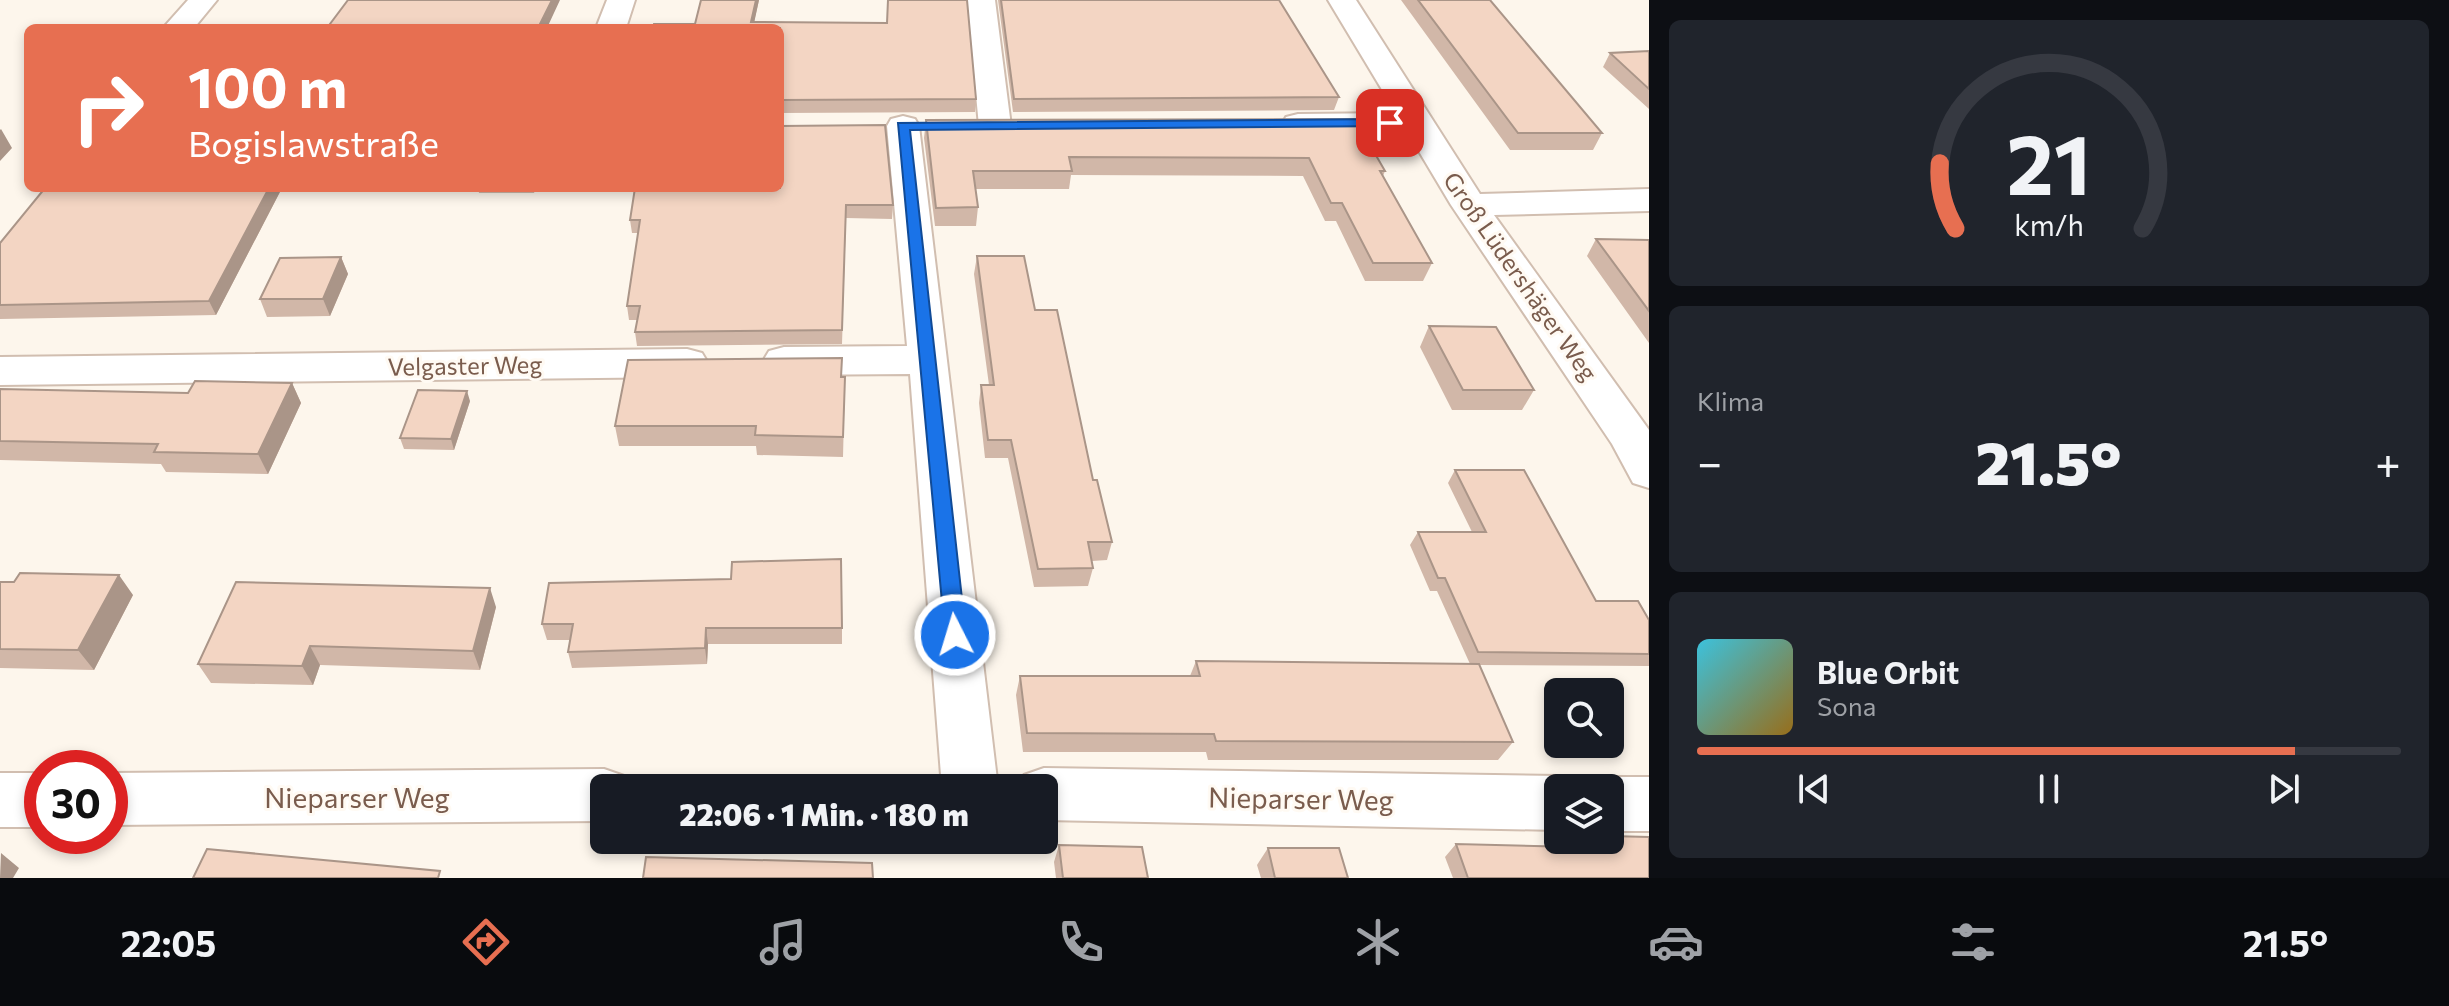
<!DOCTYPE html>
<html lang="de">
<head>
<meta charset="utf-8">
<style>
  :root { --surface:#171b24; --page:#20242c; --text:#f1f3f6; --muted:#9ea1a6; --line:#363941; --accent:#e76f51 }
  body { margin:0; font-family:Commissioner,sans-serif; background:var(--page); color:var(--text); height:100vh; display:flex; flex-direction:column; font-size:30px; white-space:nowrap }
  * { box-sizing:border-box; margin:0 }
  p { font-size:26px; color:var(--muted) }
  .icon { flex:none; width:44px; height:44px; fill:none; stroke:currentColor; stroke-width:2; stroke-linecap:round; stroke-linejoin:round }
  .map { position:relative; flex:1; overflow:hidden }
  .drawer { display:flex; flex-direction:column; gap:20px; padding:20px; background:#0d0f14; width:800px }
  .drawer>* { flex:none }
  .hud { position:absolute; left:24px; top:24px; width:760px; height:168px; border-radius:12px; box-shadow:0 4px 12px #0003; background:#e76f51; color:#fff; overflow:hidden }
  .controls { position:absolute; left:1544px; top:678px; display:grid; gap:16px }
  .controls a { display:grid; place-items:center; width:80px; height:80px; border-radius:12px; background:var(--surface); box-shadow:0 4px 12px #0003; font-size:40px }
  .speed { position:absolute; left:24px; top:750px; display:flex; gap:16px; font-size:40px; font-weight:700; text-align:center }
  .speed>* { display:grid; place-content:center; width:104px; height:104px; border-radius:50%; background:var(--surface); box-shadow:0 4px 12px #0003; line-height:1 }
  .speed .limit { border:12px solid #d22; background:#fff; color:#111 }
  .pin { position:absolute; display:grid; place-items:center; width:68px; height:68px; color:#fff; margin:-34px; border-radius:16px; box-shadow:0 4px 12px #0006 }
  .me { position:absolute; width:88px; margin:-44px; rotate:355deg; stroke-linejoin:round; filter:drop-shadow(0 0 6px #0008) }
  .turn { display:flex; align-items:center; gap:28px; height:168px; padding:0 32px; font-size:36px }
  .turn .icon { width:104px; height:104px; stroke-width:2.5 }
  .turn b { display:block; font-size:56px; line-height:68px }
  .big { font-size:60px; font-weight:800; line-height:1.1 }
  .drawer .card { flex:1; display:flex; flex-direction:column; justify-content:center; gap:12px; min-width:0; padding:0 28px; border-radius:12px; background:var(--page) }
  .drawer .dial { align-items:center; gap:0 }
  .dial svg { height:208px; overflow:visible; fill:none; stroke:var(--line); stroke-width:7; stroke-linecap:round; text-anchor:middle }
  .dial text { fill:var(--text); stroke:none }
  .song { display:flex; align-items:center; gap:24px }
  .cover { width:96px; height:96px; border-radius:12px; background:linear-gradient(135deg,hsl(190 70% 55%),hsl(40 70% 35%)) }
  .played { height:8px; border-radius:4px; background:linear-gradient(90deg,var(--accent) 85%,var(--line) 85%) }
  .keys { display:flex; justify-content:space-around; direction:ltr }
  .heat { display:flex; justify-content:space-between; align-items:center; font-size:44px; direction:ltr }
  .trip { position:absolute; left:590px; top:774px; width:468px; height:80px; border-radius:12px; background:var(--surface); box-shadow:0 4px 12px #0003; font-weight:800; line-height:80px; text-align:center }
  .tabs { display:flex; height:128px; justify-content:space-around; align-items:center; background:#090b0e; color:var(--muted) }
  .tabs .icon { width:56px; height:56px }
  .tabs .current { color:var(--accent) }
  .tabs b { font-size:36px; color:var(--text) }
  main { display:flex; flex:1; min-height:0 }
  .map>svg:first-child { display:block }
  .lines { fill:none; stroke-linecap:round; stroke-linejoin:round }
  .street-casing { stroke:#d1beb0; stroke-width:4 }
  .street { fill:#fff; fill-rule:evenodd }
  .wall { fill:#d1b7a8 }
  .shaded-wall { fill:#aa9588 }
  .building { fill:#f3d5c3; stroke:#aa9588; stroke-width:2 }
  .route { fill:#1a73e8; stroke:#114b97; stroke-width:2 }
  .labels { text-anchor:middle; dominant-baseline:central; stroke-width:6; stroke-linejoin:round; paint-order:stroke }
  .street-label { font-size:24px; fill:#7a5c4d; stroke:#fffaf3 }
  .near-street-label { font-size:28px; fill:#7a5c4d; stroke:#fffaf3 }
</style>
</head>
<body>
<main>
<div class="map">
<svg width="1649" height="878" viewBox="0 0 1649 878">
  <rect width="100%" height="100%" fill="#fdf6ec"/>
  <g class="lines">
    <defs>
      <path id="street" d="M188,0h29l-23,28h-31z
        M607,0h28l-9,28h-30z
        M967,0h28l16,126 -4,7 -12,3 -12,-3 -4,-7z
        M1328,0h28l124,194 169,-5v22l-155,4 155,215v58l-16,-5 -21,-39 -161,-239 -43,-72 -110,1 -12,-3 -4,-7 4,-7 12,-3 98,-1z
        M903,116l12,3 4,7 79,662h-56l-32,-414 -126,1 -15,-4 -6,-10 6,-10 15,-4 123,-1 -20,-220 4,-7z
        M687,349l15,4 6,10 -6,10 -15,4 -687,8v-28z
        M1044,768l514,8 20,8 2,4h-22v42l-514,-10v-32h-26l6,-13z
        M604,769l20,7 5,12h-25v33l-494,4v-52z
        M0,773h42v54h-42z
        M1610,777h39v54h-39v-43h-21z"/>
    </defs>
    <use href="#street" class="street-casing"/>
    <use href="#street" class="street"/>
  </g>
  <path class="wall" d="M701,0h58l-5,22 133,1v-23h80l9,99 -1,13 -195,1v-85h-127l1,-4h41z
    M998,0h281l60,97 -5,13 -321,2z
    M1401,0h89l112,133 -9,17h-83z
    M1649,51v58l-46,-42 7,-14z
    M1355,119l30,52 -2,5 49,87 -9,18h-58l-29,-60h-11l-22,-45 -232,-1 -2,14h-94l3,18 -2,19h-41l-11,-88 2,-18z
    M45,188h237l-66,127 -216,4v-76z
    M478,188h58l-2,5h-55z
    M635,188l258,17 -1,14 -46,-1 -4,126 -205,2 -2,-14 2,-12h-8l-2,-14 11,-73h-6l-2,-13z
    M1596,239l53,1v103l-62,-87z
    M977,256l58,54 58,170 19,62 -5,18 -15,1 1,7 -5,18 -54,1 -26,-129h-23l-6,-55 2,-18h8l-15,-111z
    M341,257l7,17 -18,42 -63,1 -7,-18z
    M1429,326l105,64 -12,20h-70l-32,-63z
    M841,377h4l-2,80 -86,-2 -1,-9h-137l-4,-20z
    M292,383l9,20 -33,71 -102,-2 -5,-8 -161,-4v-71l188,4z
    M470,401l-16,49 -50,-1 -4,-11z
    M1455,470l141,131 53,19v46l-170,-1 34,77 -15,18h-290l-2,-8h-183l-7,-57 4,-19h170l6,-15 274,3 -33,-73h-7l-20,-46 8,-13h54l-24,-49z
    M0,582l133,13 -39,75 -94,-2z
    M496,607l-16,63 -160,-5 -7,20 -102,-2 -13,-19z
    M542,624l300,4v16h-134l-1,20 -135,4 -4,-16 2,-12h-23z
    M1605,840h5l39,38h-196l-8,-21 11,-13 141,3z
    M1059,845l89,33h-92l-2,-16z
    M1268,848l80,30h-87l-4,-13z"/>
  <path class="shaded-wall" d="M552,0h8l-13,28h-9z
    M756,0h3l-6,28 -2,-6z
    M1,129l11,19 -12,13v-31z
    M269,188h13l-66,127 -7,-14z
    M341,257l7,17 -18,42 -7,-17z
    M292,383l9,20 -33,71 -10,-20z
    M467,391l3,10 -16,49 -3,-11z
    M119,575l14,20 -39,75 -16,-20z
    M490,588l6,19 -16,63 -7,-19z
    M706,628l2,16 -1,20 -2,-16z
    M310,646l10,19 -7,20 -11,-19z
    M1,853l18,15 -6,10h-13z"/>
  <path class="building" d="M348,0h204l-14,28h-211z
    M701,0h55l-5,22 136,1 1,-23h79l9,99 -196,1v-72h-127l1,-4h41z
    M1001,0h278l60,97 -325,2z
    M1418,0h72l112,133h-84z
    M1649,51v38l-39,-36z
    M1355,119l30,52h-5l52,92h-59l-31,-60h-11l-22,-45 -240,-1 3,14h-99l5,36 -42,1 -10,-88z
    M885,125l8,80h-47l-4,125 -207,2 5,-26h-13l13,-86h-10l5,-32h145v-62z
    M45,188h224l-60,113 -209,4v-62z
    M1596,239l53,1v71z
    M977,256h47l11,54h22l36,170h4l15,62h-24l5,26 -55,1 -27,-129h-23l-7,-55h13z
    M341,257l-18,42h-63l20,-41z
    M1429,326l67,1 38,63h-71z
    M842,358l-1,19h4l-2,60 -88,-2 1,-9h-141l13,-66z
    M195,381l97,2 -34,71 -104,-2 4,-8 -158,-3v-52l188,4z
    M418,390l49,1 -16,48 -51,-1z
    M1455,470h69l72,131h42l11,19v34l-171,-2 -33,-74h-7l-20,-46h68z
    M841,559l1,69h-136l-1,20 -137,4 5,-28h-31l7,-41 182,-4 1,-17z
    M20,573l99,2 -41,75 -78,-1v-67h14z
    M236,582l254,6 -17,63 -163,-5 -8,20 -104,-2z
    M1196,661l283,3 34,78 -297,-1 -2,-7 -187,-1 -7,-57h180z
    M1610,836l39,1v41h-181l-12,-34 158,4z
    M1059,845l83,2 6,31h-85z
    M1268,848h71l9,30h-73z
    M207,849l233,22 -2,7h-245z
    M646,857l226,6 1,15h-230z"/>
  <path class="route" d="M1390,119l4,1v6l-484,4 56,505 -3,6 -8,3 -7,-3 -3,-6 -47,-512z"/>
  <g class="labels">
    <g class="street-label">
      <text transform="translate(1521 276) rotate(55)">Groß Lüdershäger Weg</text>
      <text transform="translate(465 365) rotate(-1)">Velgaster Weg</text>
    </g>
    <g class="near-street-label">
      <text x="357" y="797">Nieparser Weg</text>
      <text transform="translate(1301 798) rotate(1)">Nieparser Weg</text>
    </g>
  </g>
</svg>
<div class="controls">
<a><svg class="icon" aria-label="search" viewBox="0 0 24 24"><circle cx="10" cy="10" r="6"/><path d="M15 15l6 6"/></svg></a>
<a><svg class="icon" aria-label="layers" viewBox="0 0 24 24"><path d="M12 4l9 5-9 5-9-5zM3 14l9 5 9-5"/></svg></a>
</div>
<div class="speed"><div class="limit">30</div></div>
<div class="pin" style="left:1390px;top:123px;background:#d93025"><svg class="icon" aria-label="arrive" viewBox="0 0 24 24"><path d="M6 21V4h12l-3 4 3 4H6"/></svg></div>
<svg class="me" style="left:955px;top:635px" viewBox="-20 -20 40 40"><circle r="17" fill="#1a73e8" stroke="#fff" stroke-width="3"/><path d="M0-11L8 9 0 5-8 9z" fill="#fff"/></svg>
<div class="trip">22:06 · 1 Min. · 180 m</div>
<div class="hud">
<div class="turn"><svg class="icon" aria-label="right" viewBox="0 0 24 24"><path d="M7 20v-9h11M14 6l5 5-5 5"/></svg><div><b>100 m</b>Bogislawstraße</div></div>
</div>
</div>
<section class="drawer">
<div class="card dial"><svg viewBox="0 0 100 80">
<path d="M14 69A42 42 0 1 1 86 69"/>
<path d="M14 69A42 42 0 0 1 8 44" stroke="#e76f51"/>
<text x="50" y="56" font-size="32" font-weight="700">21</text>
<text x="50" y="72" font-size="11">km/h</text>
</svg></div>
<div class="card"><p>Klima</p>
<div class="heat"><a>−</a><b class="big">21.5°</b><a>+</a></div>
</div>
<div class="card">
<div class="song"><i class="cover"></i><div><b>Blue Orbit</b><p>Sona</p></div></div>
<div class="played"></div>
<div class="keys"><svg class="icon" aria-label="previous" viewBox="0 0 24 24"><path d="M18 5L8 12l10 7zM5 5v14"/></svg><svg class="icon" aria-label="pause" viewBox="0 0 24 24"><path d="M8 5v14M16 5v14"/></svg><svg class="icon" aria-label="next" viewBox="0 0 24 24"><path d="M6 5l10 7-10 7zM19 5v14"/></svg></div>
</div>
</section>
</main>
<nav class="tabs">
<b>22:05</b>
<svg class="icon current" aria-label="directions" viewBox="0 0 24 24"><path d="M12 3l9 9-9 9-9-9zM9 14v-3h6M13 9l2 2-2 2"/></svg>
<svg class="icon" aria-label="music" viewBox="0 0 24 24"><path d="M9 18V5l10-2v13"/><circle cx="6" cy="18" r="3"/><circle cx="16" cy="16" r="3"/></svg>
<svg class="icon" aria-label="phone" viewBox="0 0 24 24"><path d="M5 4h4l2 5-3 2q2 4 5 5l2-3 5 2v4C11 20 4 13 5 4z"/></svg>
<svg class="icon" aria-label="climate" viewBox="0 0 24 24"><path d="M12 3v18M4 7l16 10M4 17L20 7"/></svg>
<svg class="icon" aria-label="car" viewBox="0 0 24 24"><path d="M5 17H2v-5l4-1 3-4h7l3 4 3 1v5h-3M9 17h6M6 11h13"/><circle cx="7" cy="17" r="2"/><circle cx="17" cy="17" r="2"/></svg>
<svg class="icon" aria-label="filters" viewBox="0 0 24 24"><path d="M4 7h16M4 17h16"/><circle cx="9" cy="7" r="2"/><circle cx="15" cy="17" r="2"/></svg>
<b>21.5°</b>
</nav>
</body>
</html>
